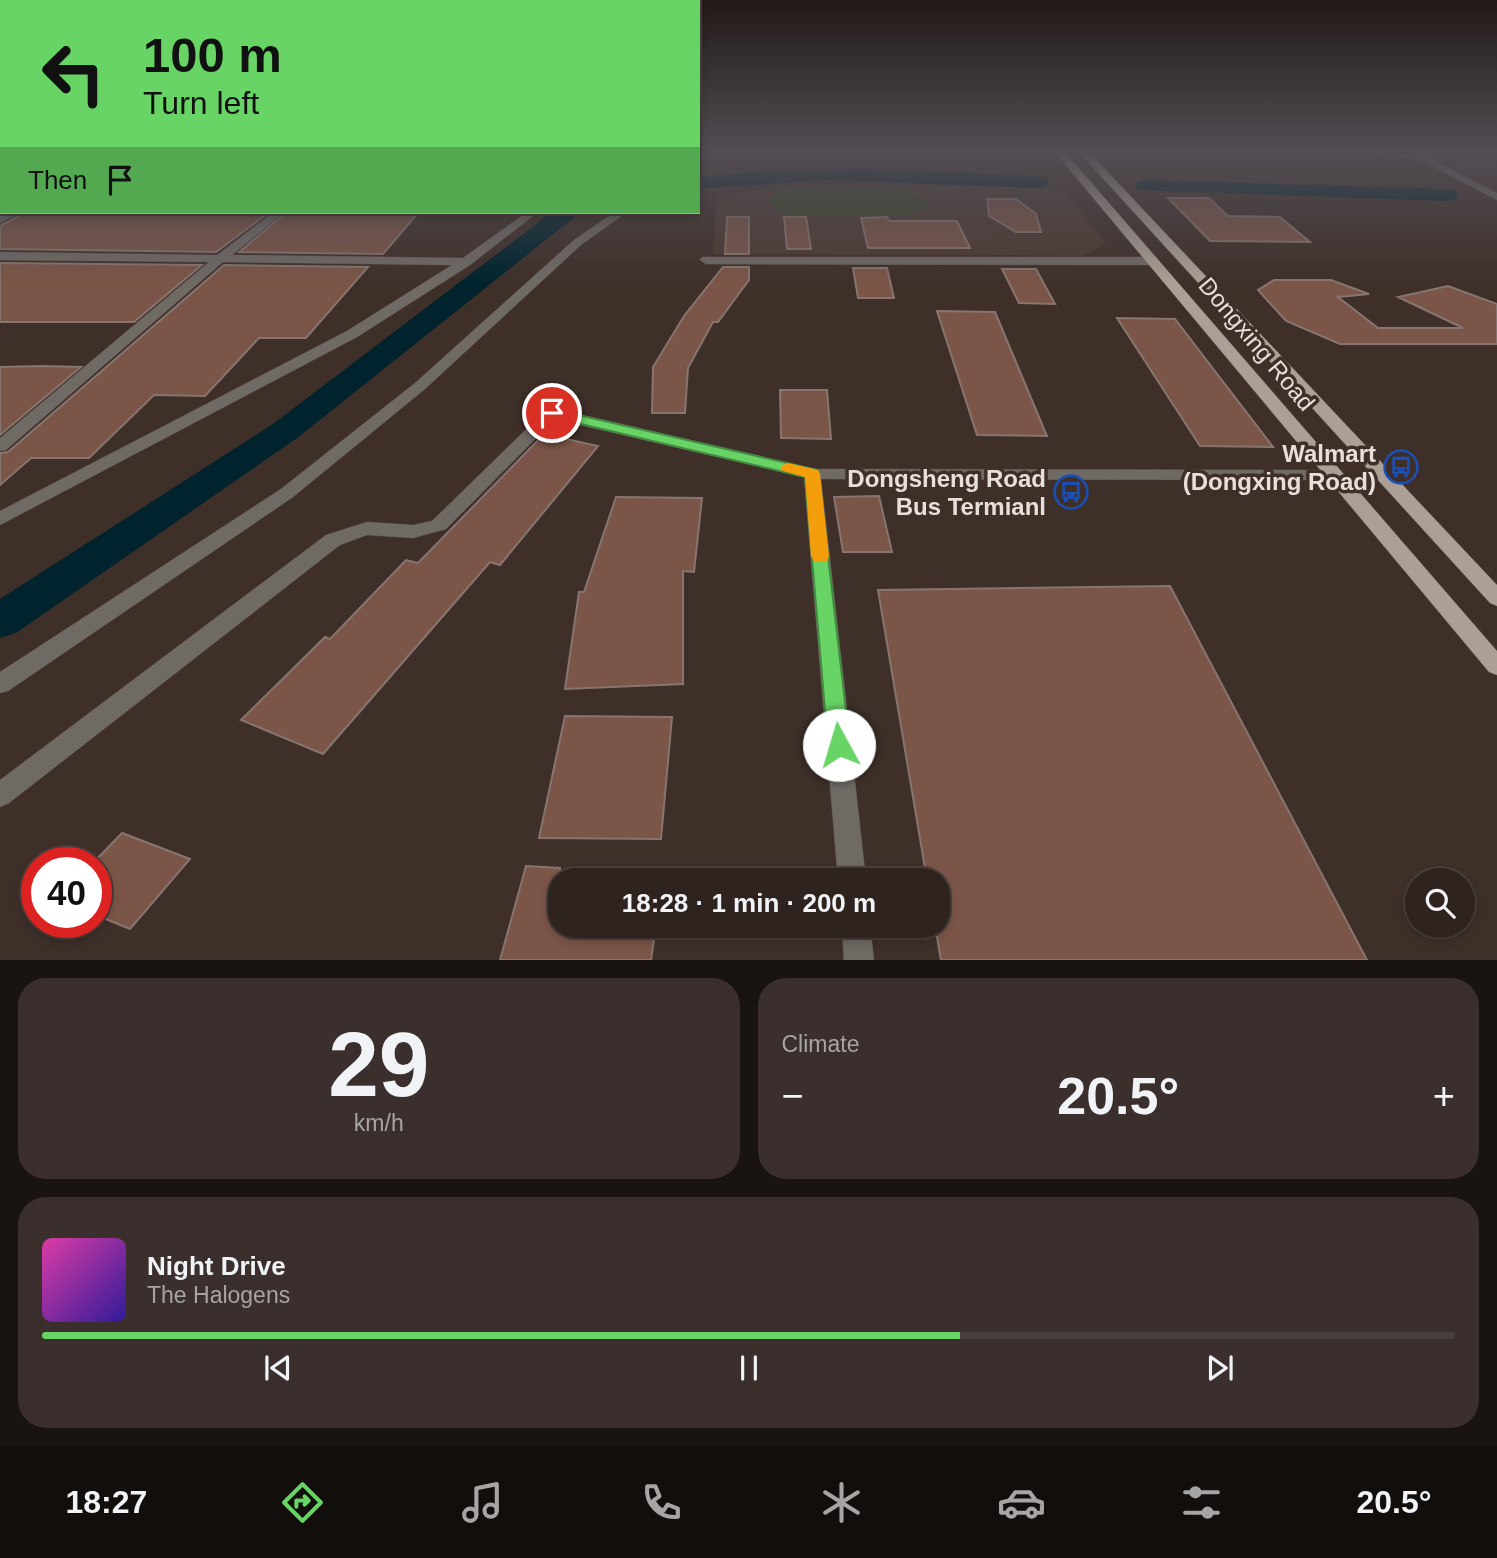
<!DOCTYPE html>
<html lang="en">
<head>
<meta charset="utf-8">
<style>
  :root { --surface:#2e231f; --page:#3a2f2c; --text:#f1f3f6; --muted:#a7a4a4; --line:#49403d; --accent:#68d465 }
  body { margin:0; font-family:Helvetica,sans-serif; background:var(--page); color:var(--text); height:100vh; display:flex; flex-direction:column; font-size:26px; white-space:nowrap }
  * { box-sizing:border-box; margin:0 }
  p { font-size:23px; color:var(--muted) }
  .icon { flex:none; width:38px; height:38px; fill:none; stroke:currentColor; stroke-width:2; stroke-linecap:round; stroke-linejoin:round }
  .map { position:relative; height:960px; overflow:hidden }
  .details { display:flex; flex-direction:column; gap:18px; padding:18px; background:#191311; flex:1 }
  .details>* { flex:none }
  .top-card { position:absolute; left:0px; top:0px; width:700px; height:214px; box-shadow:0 4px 10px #0003,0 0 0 2px var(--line); background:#68d465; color:#111; overflow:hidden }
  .tools { position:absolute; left:1405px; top:868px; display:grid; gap:14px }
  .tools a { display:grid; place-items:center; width:70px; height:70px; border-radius:50%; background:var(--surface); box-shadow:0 4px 10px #0003,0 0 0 2px var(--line); font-size:35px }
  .speed { position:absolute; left:21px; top:847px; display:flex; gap:14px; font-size:35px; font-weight:700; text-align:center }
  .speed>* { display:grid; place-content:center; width:91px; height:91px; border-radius:50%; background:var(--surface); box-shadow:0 4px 10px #0003,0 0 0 2px var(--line); line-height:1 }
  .speed .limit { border:10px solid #d22; background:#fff; color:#111 }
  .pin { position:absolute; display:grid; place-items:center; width:60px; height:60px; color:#fff; margin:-30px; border:4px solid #fff; border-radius:50%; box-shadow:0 2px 7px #0007 }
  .me { position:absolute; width:77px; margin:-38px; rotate:354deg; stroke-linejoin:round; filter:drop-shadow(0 0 5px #0008) }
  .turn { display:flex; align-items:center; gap:24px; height:147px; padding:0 28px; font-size:32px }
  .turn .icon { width:91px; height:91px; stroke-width:2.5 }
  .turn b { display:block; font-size:49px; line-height:60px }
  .then { display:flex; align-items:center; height:66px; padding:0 28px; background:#0003; gap:14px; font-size:26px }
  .big { font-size:52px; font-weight:700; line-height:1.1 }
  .details .widget { flex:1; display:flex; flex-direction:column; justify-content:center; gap:10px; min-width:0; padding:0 24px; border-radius:28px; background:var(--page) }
  .details .dial { align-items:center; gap:0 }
  .dial b { font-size:91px; line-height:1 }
  .song { display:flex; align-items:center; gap:21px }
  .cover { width:84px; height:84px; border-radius:10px; background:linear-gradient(135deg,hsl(320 70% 55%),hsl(250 70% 35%)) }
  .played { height:7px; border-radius:4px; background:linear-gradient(90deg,var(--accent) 65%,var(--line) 65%) }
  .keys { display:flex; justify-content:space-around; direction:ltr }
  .heat { display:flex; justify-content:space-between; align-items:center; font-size:38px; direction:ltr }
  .details .tiles { flex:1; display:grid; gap:18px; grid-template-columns:1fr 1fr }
  .widget:last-child { grid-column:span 2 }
  .trip { position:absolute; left:548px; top:868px; width:402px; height:70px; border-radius:28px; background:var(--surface); box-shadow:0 4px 10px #0003,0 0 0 2px var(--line); font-weight:700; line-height:70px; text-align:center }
  .tabs { display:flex; height:112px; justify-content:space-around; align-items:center; background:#120e0c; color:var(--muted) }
  .tabs .icon { width:49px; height:49px }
  .tabs .selected { color:var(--accent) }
  .tabs b { font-size:32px; color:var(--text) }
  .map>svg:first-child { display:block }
  .built { fill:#4b362e }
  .education { fill:#4c3932 }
  .medical { fill:#4b3930 }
  .green { fill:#3a4225 }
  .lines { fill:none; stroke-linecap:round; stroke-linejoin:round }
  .river { fill:#00232d; fill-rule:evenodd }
  .building { fill:#7b5547; stroke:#87756f; stroke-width:2 }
  .minor-casing { stroke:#594b45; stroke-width:1 }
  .major-casing { stroke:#594b45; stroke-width:1 }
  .minor { fill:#706a65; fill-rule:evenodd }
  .major { fill:#aca096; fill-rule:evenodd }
  .route { fill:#68d465; stroke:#448a42; stroke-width:2 }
  .slow { fill:#f59e0b }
  .labels { text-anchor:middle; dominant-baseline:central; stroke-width:7; stroke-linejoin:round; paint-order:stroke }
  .street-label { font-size:24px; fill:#e8deda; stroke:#3e2f29 }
  .poi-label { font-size:24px; font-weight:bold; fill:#e8deda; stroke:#3e2f29; text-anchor:end }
</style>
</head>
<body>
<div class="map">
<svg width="1497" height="960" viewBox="0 0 1497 960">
  <rect width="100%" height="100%" fill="#3e2f29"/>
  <path class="built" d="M1497,152v39l-66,-35z"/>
  <path class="education" d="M805,185l161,1 39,69 -292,-1 4,-59z"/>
  <path class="medical" d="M966,186l98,3 42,55 -23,12 -78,-1z"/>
  <path class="green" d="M798,188l102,1 27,10 2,7 -21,9h-117l-9,-2 -15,-11 7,-9z"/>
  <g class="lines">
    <path class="river" d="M868,168l171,8 7,2 3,4 -3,4 -7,2 -214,-8 -127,9v-12l85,-8z
      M1145,180l302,9 8,1 3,5 -3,5 -8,1 -309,-11 -3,-4 3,-4z
      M552,212h29l-284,226 -281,195 -16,5v-39l273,-175z"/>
  </g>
  <path class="building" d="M1168,198h41l19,18 52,1 30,25 -100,-1z
    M987,199h29l20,15 5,18h-25l-27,-16z
    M26,212h244l-54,40 -216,-3v-23z
    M287,212h132l-36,42 -144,-2z
    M727,217h22v37h-24z
    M784,217h22l5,32h-24z
    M887,217l2,4h68l13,27h-102l-7,-30z
    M0,263l202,2 -68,57h-134z
    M224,265l144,2 -62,71h-47l-54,58 -51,-1 -65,63h-58l-31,27v-32l8,-1z
    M723,267h26v13l-31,42h-5l-25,46 -3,45h-33l1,-46 31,-51z
    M853,268h34l7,30h-36z
    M1002,269h34l19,35 -36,-1z
    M1274,280h57l38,14 -31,3 40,31h85l-65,-31 50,-11 49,18v40h-157l-54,-23 -28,-31z
    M937,311l58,1 52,124 -70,-1z
    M1117,318l58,1 98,128 -73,-1z
    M41,366l40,1 -81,68v-68z
    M780,390h47l4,49 -50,-1z
    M544,434l54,12 -98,119 -10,-3 -167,192 -82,-34 84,-83 5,2 76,-79 12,3z
    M879,496l13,56h-49l-9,-55z
    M616,497l86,1 -8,74 -11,-1v113l-118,5 14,-97h5z
    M1170,586l197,374h-426l-6,-34h3v-46h-11l-49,-290z
    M565,716l107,1 -11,122 -122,-1z
    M122,833l68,26 -60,70 -34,-14v-55z
    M526,866l34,2v58h96l-5,34h-151z"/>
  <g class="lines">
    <defs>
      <path id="minor" d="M1358,151l62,2 58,-2 -4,3 -44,4 67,35v7l-79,-41 -55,-5z
        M9,212h13l-22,11v-7z
        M274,212h11l-53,43 231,3 64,-46h11l-68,53 -113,72 -357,188v-14l347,-180 105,-66 -229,-3 -217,188 -6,1v-13l209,-176 -209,-2v-8l217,3z
        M615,212h12l-45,32 -157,145 -132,108 -285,194 -8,2v-21l281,-183 134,-106 159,-143z
        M702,257h450l6,4 -6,4 -446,-1 -6,-4z
        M552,408l260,61 522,1 9,5 -9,5 -513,-1 45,401h-28l-34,-403 -249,-58 -109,110 -33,9 -46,-3 -27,10 -331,258 -9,4v-27l326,-245 41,-13 46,3 19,-4 114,-111z
        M842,926h28l4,34h-30z"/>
      <path id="major" d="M1054,151h10l433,500v24l-8,-3z
        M1078,151h10l409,434v21l-7,-3z"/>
    </defs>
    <use href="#minor" class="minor-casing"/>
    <use href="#major" class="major-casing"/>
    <use href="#minor" class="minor"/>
    <use href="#major" class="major"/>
  </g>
  <linearGradient id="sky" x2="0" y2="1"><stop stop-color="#221a17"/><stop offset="0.53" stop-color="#524d54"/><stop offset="1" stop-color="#524d54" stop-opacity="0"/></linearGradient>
  <rect width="1497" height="285" fill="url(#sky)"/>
  <path class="route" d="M552,409l266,61 32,275 -4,7 -7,2 -8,-2 -3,-7 -23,-268 -258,-61 -2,-3 2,-3z"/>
  <path class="slow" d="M788,463l30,7 2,4 9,82 -2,5h-13l-3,-5 -6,-79 -22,-6 -3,-3 3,-3z"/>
  <defs>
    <symbol id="bus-ring" viewBox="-11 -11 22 22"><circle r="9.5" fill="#3e2f29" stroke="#1a4fb4" stroke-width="1.5"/><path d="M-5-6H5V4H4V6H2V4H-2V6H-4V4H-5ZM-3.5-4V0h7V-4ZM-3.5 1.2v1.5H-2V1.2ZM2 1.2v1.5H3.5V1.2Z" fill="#1a4fb4"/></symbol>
  </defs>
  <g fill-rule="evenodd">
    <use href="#bus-ring" x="1382" y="448" width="38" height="38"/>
    <use href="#bus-ring" x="1052" y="473" width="38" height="38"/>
  </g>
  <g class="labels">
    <g class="street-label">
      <text transform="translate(1257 344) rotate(50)">Dongxing Road</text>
    </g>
    <g class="poi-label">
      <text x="1376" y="453">Walmart<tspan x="1376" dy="28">(Dongxing Road)</tspan></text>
      <text x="1046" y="478">Dongsheng Road<tspan x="1046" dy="28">Bus Termianl</tspan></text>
    </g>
  </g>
</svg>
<div class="tools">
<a><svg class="icon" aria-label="search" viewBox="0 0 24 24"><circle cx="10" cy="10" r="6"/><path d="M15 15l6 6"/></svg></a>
</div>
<div class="speed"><div class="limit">40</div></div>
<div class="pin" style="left:552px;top:413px;background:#d93025"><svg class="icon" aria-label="arrive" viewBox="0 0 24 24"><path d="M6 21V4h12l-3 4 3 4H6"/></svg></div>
<svg class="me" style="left:839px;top:745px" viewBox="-20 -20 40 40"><circle r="19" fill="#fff"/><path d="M0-13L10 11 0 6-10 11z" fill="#68d465"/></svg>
<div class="trip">18:28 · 1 min · 200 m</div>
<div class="top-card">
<div class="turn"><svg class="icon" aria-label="left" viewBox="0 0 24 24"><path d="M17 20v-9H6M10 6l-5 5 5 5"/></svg><div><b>100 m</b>Turn left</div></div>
<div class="then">Then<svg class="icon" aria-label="arrive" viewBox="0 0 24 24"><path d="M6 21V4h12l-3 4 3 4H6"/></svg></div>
</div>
</div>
<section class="details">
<div class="tiles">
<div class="widget dial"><b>29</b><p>km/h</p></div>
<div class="widget"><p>Climate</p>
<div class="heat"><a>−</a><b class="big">20.5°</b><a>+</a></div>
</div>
<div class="widget">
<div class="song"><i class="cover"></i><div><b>Night Drive</b><p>The Halogens</p></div></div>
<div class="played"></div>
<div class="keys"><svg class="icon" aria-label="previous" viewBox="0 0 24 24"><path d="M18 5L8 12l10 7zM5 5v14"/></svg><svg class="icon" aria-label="pause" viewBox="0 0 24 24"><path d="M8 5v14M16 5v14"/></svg><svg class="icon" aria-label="next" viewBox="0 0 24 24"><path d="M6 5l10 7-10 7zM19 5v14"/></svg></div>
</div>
</div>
</section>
<nav class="tabs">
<b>18:27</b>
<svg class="icon selected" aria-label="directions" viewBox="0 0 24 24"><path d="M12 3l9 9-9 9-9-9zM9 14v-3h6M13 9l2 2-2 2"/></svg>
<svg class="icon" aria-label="music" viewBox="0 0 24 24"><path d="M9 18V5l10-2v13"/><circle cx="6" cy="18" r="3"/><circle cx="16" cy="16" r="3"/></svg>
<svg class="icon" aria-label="phone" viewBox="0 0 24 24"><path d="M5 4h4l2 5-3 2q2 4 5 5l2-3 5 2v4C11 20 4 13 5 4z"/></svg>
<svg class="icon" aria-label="climate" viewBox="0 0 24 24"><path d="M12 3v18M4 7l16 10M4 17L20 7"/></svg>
<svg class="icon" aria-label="car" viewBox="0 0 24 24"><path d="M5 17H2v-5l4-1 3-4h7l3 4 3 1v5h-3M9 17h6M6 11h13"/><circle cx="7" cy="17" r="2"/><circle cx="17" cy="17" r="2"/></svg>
<svg class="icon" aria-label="filters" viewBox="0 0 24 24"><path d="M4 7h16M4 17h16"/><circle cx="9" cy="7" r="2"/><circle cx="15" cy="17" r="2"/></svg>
<b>20.5°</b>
</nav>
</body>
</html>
